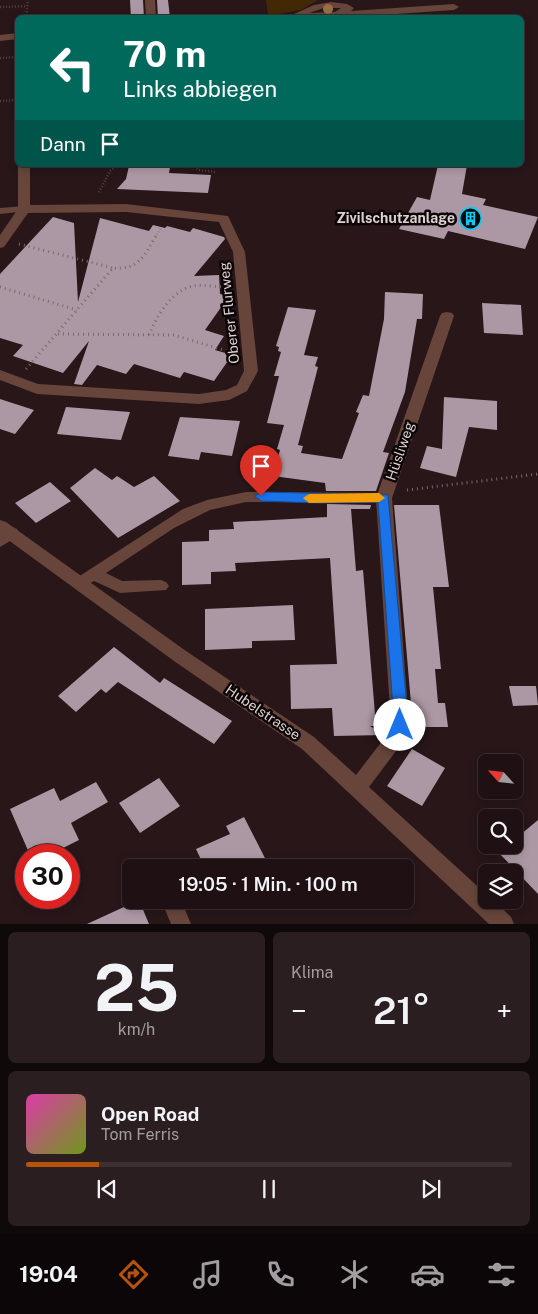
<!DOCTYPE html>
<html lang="de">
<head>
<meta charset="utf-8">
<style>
  :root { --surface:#1e1013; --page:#2b1e21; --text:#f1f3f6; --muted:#a19da0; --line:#3c3033; --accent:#b45309 }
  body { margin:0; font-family:"Public Sans",sans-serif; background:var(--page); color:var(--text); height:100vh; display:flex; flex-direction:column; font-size:19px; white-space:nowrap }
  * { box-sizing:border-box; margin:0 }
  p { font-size:16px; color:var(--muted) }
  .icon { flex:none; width:28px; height:28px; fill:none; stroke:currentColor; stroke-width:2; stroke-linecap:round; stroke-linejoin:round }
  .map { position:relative; height:924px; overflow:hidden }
  .details { display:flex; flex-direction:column; gap:8px; padding:8px; background:#10090a; flex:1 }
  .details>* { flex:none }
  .top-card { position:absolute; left:15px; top:15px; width:509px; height:152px; border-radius:8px; box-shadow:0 2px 8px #0003,0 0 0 1px var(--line); background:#00695c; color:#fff; overflow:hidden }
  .needle { width:32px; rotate:297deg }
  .tools { position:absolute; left:478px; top:754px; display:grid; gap:10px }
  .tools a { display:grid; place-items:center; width:45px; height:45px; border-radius:8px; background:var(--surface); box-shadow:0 2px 8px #0003,0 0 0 1px var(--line); font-size:25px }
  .speed { position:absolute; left:15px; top:844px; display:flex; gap:10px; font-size:25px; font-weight:700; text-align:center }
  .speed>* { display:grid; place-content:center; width:65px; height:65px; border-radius:50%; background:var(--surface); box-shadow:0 2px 8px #0003,0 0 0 1px var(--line); line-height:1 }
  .speed .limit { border:8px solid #d22; background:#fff; color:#111 }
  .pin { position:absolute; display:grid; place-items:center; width:42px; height:42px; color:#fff; margin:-51px -21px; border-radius:50% 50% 50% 0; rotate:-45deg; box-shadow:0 0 5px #0007 }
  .pin .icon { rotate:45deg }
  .me { position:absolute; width:55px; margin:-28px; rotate:0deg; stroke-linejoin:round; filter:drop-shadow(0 0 4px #0008) }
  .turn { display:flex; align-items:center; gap:18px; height:105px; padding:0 25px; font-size:22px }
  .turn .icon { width:65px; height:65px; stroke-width:2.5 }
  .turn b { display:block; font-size:35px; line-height:42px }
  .then { display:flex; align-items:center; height:48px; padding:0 25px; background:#0003; gap:10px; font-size:19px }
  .big { font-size:38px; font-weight:600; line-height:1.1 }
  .details .card { flex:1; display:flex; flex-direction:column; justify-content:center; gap:8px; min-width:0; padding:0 18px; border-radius:8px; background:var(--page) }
  .details .dial { align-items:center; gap:0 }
  .dial b { font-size:65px; line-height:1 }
  .song { display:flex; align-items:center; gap:15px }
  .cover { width:60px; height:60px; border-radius:8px; background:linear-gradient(135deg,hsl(320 70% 55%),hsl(80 70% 35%)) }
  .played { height:5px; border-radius:2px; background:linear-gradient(90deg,var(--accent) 15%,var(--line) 15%) }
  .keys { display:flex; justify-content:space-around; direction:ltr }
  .heat { display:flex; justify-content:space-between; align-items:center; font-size:28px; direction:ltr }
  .details .tiles { flex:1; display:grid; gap:8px; grid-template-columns:1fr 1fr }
  .card:last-child { grid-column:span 2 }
  .trip { position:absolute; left:122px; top:859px; width:292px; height:50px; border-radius:8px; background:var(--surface); box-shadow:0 2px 8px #0003,0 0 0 1px var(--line); font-weight:600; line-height:50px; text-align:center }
  .tabs { display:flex; height:80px; justify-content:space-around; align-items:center; background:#0c0608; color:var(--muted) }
  .tabs .icon { width:35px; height:35px }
  .tabs .current { color:var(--accent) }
  .tabs b { font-size:22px; color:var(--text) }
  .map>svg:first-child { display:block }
  .green { fill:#432805 }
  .building { fill:#ac98a4 }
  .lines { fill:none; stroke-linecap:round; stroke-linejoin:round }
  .path-far1 { stroke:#79696c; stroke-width:2.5; stroke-dasharray:0.5 2.5; stroke-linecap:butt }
  .path { stroke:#79696c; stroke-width:3; stroke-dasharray:1 4; stroke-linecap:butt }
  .lane { fill:#67453a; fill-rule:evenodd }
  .street { fill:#67453a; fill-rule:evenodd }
  .tree { fill:#986d47 }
  .route { fill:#1a73e8; stroke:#114b97 }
  .slow { fill:#f59e0b }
  .labels { text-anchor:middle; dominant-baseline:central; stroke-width:5; stroke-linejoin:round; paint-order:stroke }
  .poi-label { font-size:14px; font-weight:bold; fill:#ddd0d2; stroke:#0b0506; text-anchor:end }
  .street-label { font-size:14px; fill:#ddd0d2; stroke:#0b0506 }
</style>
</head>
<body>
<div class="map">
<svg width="538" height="924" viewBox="0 0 538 924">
  <rect width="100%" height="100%" fill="#281619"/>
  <path class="green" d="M266,0h52l-17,10 -33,6z"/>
  <path class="building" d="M130,0h13l1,18h-13z
    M157,0h11l2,18h-12z
    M438,165h29l-5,29 24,5 -3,6 55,12 -13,32 -77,-18 -4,8 -45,-10 18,-32 13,3z
    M129,166l41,1 -1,6 42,2 -3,18 -91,-4 9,-10z
    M53,217l21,6 4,79 22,-84 49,13 4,-6 12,3 2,-2 23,6 3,-4 31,9 1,2 -31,37 25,-1 1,19 9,2 -24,34 19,6 -9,14 17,5 -18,26 -30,-9 -4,6 -46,-14 -8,10 -29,-9 -15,20 -8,-1 15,-43 -26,32 -50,-17 10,-11 -23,-7v-64z
    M385,292l38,2 -1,25h-5l-12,73 -22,60 6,1 -13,38h-50l-1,-8 -52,-7 7,-26 -3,-1 7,-24 -17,-2 12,-47h-5l7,-24 -3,-1 1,-4 -3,-1 12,-39 28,3 -12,45 14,2 -3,9 3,1 -20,78 5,1 -2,7 41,6 17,-46 -3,-1 7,-17 6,1 15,-77z
    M482,303l39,2 2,30 -39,-2z
    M444,397l53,4v29l-28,-3 -13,50 -36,-9 7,-22 15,3z
    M0,399l34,11 -19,24 -15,-5z
    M66,407l64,5 -9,28 -64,-6z
    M180,417l60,4 -8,35 -31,-4 -2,8 -31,-4z
    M95,468l17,12 5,-4 17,11 20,-11 26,25 -62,37 -48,-50z
    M50,482l21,19 -35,22 -21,-20z
    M327,504l44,1 -1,4h-19l5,62 7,-1 13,156h-6l14,9 -50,1 -2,-28 -41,1 -1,-44 47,-1 -7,-106 -95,5 1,8 -25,1v12l-29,1v-43l27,-1v-11l25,-1 -1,-7 94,-5z
    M394,505h45l10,82h-16l8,82h-6l3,34h7l3,24h-35z
    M293,605l2,35 -43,1v7l-47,2v-41z
    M114,647l46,36 4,-5 68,43 -18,23 -96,-62 -12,11 -5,-4 -25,23 -18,-16z
    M509,686h27l2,19 -25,1z
    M412,749l33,19 -23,38 -35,-20z
    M159,778l21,28 -40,27 -21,-30z
    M96,782l12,20 -37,21 8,17 -30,15h-19l-20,-46 44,-21 6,13z
    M244,817l26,51h-65l-9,-19 34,-15 -4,-8z
    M538,820v74l-40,-42 9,-7h7v-5z
    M139,900l10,24h-62z"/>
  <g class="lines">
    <path class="path-far1" d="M0,7l27,-1
      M26,18l2,-18
      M0,58l18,-1
      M0,101l18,-1
      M192,165l7,5 16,2
      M99,192l11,-21 8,-6
      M155,237l6,-9"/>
    <path class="path" d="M19,244l94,24
      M0,287l77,23
      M58,334l116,1 56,17
      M149,335c7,-18 23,-45 44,-49 10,-2 22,1 32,1
      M26,369l87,-101c26,2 31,-12 43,-32
      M407,490l131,-16"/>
    <path class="lane" d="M24,206l4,1 2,2 -2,2 -28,3v-6z
      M246,492l138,1 5,1 2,4 -2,4 -5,1 -138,-1 -36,8 -36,18 -68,45 16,8 39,-1 5,2 3,4 -3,4 -46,3 -26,-12 -14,8 -5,-2 -3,-4 3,-4 108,-70 24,-9z
      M12,527l5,2 2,4 -2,4 -17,10v-13z"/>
    <path class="street" d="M145,0h10l1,18h-10z
      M331,2l16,2 7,4 -3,3 103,-7 5,3 -5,3 -115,8h-58l13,-4 20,-9zM324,8h17l-6,4 -26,1z
      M18,33v6l-18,2v-6z
      M18,165h12v40l96,-1 102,12 17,36 13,119 -11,20 -18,9 -30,4 -162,-10 -37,-14v-10l38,14 161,10 27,-4 11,-5 7,-14 -11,-119 -14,-30 -93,-10 -98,1 -24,34 -4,1v-13l18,-26z
      M447,312l5,1 2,3 -62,182 17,227 -10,22 -30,40 117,107v6h7l18,17 3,7h-25l-187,-175 -128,-88 -174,-127v-14l6,2 180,129 128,86 42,38 30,-39 5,-11 -15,-227 64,-182 2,-3z
      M161,900h20l10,24h-20z"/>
  </g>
  <circle class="tree" cx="328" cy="9" r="5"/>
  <path class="route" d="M261,492l127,3 19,213 -1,17 -2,4 -4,2 -5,-2 -2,-4v-17l-15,-206 -60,1 -57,-2 -6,-5z"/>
  <path class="slow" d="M379,493l6,5 -6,4 -70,1 -6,-5 6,-4z"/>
  <defs>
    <symbol id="building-ring" viewBox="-11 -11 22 22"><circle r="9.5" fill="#0b0506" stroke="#0acafa" stroke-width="1.5"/><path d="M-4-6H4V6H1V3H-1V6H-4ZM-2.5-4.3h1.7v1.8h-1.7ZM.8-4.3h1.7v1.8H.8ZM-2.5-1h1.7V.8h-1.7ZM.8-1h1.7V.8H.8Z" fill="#0acafa"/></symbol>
  </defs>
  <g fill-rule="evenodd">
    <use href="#building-ring" x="458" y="206" width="25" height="25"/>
  </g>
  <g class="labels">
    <g class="poi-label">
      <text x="455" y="218">Zivilschutzanlage</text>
    </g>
    <g class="street-label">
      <text transform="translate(229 313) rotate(-96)">Oberer Flurweg</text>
      <text transform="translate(400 451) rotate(-71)">Hüsliweg</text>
      <text transform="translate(263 712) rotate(34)">Hubelstrasse</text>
    </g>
  </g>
</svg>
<div class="tools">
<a><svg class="needle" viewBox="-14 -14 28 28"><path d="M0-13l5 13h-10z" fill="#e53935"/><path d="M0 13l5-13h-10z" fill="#a19da0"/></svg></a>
<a><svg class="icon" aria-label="search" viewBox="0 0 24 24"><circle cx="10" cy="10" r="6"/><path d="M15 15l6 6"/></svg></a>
<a><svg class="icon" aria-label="layers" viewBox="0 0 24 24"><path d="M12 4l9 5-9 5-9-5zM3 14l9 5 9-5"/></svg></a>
</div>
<div class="speed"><div class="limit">30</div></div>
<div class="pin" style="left:261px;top:496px;background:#d93025"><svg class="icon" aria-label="arrive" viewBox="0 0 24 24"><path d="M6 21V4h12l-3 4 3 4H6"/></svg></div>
<svg class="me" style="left:400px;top:725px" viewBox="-20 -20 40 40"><circle r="19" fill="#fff"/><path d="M0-13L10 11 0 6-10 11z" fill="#1a73e8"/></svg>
<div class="trip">19:05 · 1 Min. · 100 m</div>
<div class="top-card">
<div class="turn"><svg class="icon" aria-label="left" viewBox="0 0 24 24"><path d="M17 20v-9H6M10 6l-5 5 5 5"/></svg><div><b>70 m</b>Links abbiegen</div></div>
<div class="then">Dann<svg class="icon" aria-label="arrive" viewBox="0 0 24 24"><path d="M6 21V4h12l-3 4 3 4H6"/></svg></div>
</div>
</div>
<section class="details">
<div class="tiles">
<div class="card dial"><b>25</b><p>km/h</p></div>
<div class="card"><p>Klima</p>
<div class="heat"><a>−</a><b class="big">21°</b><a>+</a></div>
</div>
<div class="card">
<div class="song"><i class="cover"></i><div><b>Open Road</b><p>Tom Ferris</p></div></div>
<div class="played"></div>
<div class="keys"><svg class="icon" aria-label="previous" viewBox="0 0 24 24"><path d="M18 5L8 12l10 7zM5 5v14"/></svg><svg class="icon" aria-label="pause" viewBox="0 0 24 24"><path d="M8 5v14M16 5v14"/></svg><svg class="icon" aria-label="next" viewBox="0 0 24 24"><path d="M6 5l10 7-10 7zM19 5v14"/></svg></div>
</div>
</div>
</section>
<nav class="tabs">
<b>19:04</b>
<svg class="icon current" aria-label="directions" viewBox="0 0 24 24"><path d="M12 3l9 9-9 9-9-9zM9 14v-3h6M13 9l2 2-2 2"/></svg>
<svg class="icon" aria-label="music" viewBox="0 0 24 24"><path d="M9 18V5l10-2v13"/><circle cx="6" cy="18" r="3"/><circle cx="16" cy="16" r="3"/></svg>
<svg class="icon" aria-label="phone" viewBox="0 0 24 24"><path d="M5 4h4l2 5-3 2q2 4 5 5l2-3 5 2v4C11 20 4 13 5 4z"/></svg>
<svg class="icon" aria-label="climate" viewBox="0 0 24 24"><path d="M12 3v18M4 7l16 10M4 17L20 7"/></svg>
<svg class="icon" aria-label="car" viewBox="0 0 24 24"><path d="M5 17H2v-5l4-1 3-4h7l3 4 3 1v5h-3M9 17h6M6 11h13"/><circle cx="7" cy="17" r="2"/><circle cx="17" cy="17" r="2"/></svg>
<svg class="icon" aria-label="filters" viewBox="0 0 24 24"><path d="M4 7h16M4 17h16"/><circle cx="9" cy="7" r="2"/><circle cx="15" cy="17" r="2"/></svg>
</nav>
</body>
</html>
